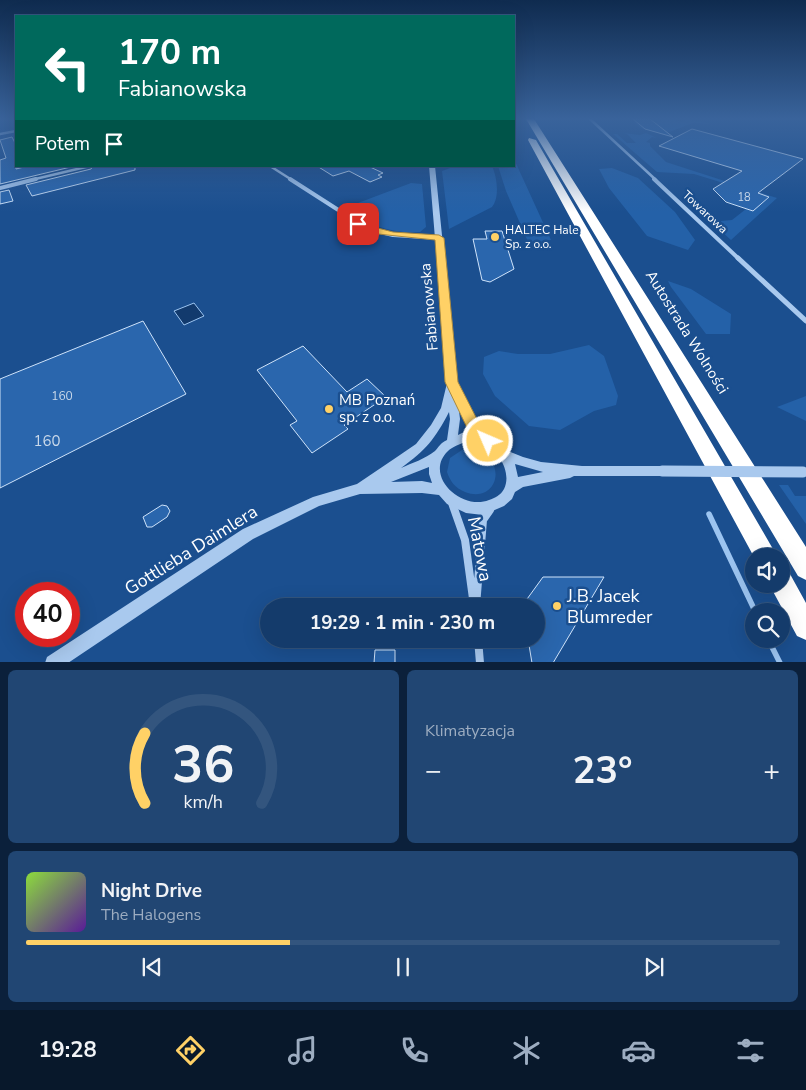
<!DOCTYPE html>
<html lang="pl">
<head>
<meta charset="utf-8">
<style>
  :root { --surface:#143b6b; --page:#214673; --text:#f1f3f6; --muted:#9dadc1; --line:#33557e; --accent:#ffd166 }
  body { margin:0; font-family:"Nunito Sans",sans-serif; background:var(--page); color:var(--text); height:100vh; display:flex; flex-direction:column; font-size:19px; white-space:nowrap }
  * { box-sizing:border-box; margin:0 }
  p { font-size:16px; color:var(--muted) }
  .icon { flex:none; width:28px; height:28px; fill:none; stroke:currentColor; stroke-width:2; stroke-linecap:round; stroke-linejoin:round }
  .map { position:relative; height:662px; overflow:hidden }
  .panel { display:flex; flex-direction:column; gap:8px; padding:8px; background:#0b203b; flex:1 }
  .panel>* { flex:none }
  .guide { position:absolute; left:15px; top:15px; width:500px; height:152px; border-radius:0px; box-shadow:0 5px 20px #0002,0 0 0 1px var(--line); background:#00695c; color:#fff; overflow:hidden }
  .tools { position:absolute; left:745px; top:548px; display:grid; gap:10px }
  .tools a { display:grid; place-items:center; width:45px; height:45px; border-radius:50%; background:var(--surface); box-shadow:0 5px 20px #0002,0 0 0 1px var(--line); font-size:25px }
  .speed { position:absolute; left:15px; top:582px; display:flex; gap:10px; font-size:25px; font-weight:700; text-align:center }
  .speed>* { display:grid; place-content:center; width:65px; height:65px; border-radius:50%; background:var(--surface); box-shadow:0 5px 20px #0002,0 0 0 1px var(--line); line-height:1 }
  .speed .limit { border:8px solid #d22; background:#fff; color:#111 }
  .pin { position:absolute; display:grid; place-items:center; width:42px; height:42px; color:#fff; margin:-21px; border-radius:10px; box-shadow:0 2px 8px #0006 }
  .me { position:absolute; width:55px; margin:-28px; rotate:315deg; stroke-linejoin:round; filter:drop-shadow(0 0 4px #0008) }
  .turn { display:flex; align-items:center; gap:18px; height:105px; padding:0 20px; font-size:22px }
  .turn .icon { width:65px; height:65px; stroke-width:2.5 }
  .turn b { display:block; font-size:35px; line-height:42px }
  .then { display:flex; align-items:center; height:48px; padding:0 20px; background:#0003; gap:10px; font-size:19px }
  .big { font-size:38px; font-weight:700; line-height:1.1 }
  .panel .widget { flex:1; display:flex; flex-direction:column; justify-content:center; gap:8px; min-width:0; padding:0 18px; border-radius:8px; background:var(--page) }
  .panel .dial { align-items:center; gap:0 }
  .dial svg { height:130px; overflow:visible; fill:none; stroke:var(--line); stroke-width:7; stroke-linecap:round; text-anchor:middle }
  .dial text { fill:var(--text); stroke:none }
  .song { display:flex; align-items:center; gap:15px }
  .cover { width:60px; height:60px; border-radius:8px; background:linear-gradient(135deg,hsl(90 70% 55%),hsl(270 70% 35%)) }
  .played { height:5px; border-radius:2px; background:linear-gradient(90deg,var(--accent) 35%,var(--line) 35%) }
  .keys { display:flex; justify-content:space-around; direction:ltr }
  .heat { display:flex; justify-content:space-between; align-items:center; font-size:28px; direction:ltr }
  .panel .tiles { flex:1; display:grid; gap:8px; grid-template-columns:1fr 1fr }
  .widget:last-child { grid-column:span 2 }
  .trip { position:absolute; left:260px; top:598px; width:285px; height:50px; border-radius:25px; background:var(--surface); box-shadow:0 5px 20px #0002,0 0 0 1px var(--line); font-weight:700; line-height:50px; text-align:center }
  .tabs { display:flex; height:80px; justify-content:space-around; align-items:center; background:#08182b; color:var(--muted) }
  .tabs .icon { width:35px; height:35px }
  .tabs .current { color:var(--accent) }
  .tabs b { font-size:22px; color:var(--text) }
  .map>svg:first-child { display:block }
  .green { fill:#2461a8 }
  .water { fill:#123a6d; stroke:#9cc4f0 }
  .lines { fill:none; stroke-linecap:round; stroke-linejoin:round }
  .stream { stroke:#9cc4f0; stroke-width:5.5 }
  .building { fill:#2a66ad; stroke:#cfe3fa }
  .minor-far3 { stroke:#a9c9ee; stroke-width:2.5 }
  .minor-far2 { stroke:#a9c9ee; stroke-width:4 }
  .minor-far1 { stroke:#a9c9ee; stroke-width:5 }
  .minor { stroke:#a9c9ee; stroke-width:8 }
  .tertiary { fill:#a9c9ee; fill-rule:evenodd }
  .motorway { fill:#fff; fill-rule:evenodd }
  .tertiary-bridge { stroke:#a9c9ee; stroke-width:11 }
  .route { fill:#ffd166; stroke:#a68842 }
  .poi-dot { fill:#ffd166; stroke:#1b4f8f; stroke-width:2 }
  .labels { text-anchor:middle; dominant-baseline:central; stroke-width:5; stroke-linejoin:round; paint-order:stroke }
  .far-number-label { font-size:11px; fill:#cad9ea }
  .far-street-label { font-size:12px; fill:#fff; stroke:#1b4f8f }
  .far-poi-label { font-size:12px; fill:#fff; stroke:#1b4f8f; text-anchor:start }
  .number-label { font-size:12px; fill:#cad9ea }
  .street-label { font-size:15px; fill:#fff; stroke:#1b4f8f }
  .poi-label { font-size:15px; fill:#fff; stroke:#1b4f8f; text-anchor:start }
  .near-number-label { font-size:15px; fill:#cad9ea }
  .near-street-label { font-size:18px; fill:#fff; stroke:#1b4f8f }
  .near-poi-label { font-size:18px; fill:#fff; stroke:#1b4f8f; text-anchor:start }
</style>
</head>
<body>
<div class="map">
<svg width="806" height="663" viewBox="0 0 806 663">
  <rect width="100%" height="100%" fill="#1b4f8f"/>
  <path class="green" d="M652,119h20l10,3 4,-3 26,5 -19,-1 -29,11 -24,-6 -6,-6 24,4z
    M623,133l17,2 6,-2 11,5 -5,-1 -6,5 4,1v3l16,16 111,36 -46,42 -20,-18 21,-2 14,-11 7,2 16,-14 -75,-23 -37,-2 -44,-38h4l10,9h9l-9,-9z
    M514,159l37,81 -22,4 -23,-53 -8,-25h16z
    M456,166h36c5,11 8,31 0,41l-43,22 -7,-58z
    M612,168l26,10 37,34 20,28 -7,10 -41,-14 -38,-48 -10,-19z
    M411,183l11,1 4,43 -6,5c-27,2 -51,-7 -73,-21l3,-5z
    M668,281l23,8 40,25 -1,20h-24l-35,-47z
    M589,345l15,11 14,40 -2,9 -22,6 -34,19 -31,-4 -34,-30 -12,-22 1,-17 15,-6 19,3h32z
    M806,396v25l-29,-14z
    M470,449c40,7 29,56 -5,43 -10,-4 -15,-11 -18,-20l3,-14 12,-8z
    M779,485h9l7,11h11v28z"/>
  <path class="water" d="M194,303l10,13 -20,9 -10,-14z"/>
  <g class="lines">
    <path class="stream" d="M709,514l46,97
      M768,639l12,24"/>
  </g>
  <path class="building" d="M633,119h17l23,18 -28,-8z
    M692,129l63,17 48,13 -45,34 11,4 -16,14 -27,-9 -13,-13 29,-18 -83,-25z
    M12,137l4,8v24l12,-3h47l-75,18v-24l6,-2 -6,-18z
    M93,166h42v4l-103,26 -6,-11 65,-16z
    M317,166h51l15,7 -5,2 4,2 -12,5 -21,-11 -16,5z
    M9,190l4,11 -13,3v-12z
    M485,231h17l12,38 -24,13 -8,-2 -9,-41h14z
    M143,321l43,73 -186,94v-109z
    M303,346l44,46 20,-13 19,18 -42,28 4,4 -36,24 -22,-28 7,-4 -40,-51z
    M162,505l5,1 3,5 -3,6 -15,10h-5l-4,-10z
    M543,577h61l-51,86h-21l-4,-24h8v-33h-14z
    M375,650h20v13h-21z"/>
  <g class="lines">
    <path class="minor-far3" d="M590,119l66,61
      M0,134l16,-3
      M270,166l22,14
      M31,180l59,-14"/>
    <path class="minor-far2" d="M290,179l78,50 25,6 46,3
      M654,179l85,80
      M0,188l36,-9"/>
    <path class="minor-far1" d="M738,258l68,63"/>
    <path class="minor" d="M452,503l13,37 9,66
      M476,606l7,-86 7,-10
      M478,639l2,24"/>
    <path class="tertiary" d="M429,166h6l22,218 20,40 11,12 13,8 7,7 15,6 18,5 41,4h80l4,1 2,4 -2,4 -4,1h-88l-4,2 -47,9 -8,5 -3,7 -8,7 -21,9 -17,-2 -19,-9 -8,-9 -17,-2 -62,1 -41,12 -66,33 -185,124h-23l2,-6 196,-128 70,-32 44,-13 40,-27 19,-13 15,-19 10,-17 6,-25zM459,411l12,22 -7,-1 -6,3 2,-16zM449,412l1,7 -3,21c-7,3 -8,7 -12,11 -10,8 -23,12 -34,17 25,-18 34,-29 48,-56zM465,442c6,0 13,0 19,2 15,7 28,29 20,45 -3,6 -9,9 -15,11 -28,11 -66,-25 -41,-49 4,-4 12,-7 17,-9zM515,464l28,8 -25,5zM429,467v7l3,9 -10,-2 -31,1z"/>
    <path class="motorway" d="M526,119h8l272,428v33l-8,-4z
      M529,138l7,2 241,416 -23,1 -226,-417z
      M781,571l9,3 16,29v37l-9,-4 -28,-52h12z"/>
    <path class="tertiary-bridge" d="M662,471l141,1"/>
  </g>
  <linearGradient id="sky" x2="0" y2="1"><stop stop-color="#0f2b4f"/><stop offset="0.56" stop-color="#39639b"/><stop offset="1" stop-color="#39639b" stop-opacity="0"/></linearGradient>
  <rect width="806" height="212" fill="url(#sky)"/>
  <path class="route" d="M355,222l38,10 46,3 5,3 14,144 24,47 11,8 2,4 -2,5 -5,1 -5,-1 -11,-8 -27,-56 -10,-142 -57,-6 -23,-8z"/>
  <g class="poi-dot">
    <circle cx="495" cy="237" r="5"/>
    <circle cx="329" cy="409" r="5"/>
    <circle cx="557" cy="606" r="5"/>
  </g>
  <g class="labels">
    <g class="far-number-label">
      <text x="744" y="197">18</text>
    </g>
    <g class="far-street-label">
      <text transform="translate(705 212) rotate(43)">Towarowa</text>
    </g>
    <g class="far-poi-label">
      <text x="505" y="230">HALTEC Hale<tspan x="505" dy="14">Sp. z o.o.</tspan></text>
    </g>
    <g class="number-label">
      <text x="62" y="396">160</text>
    </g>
    <g class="street-label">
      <text transform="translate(429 307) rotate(-95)">Fabianowska</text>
      <text transform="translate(687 332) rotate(58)">Autostrada Wolności</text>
    </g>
    <g class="poi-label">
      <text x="339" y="400">MB Poznań<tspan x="339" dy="17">sp. z o.o.</tspan></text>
    </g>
    <g class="near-number-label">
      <text x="47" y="441">160</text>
    </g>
    <g class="near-street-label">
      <text transform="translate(480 549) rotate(79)">Matowa</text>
      <text transform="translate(191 550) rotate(-32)">Gottlieba Daimlera</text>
    </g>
    <g class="near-poi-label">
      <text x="567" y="596">J.B. Jacek<tspan x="567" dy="21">Blumreder</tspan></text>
    </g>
  </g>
</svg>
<div class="tools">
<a><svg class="icon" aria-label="sound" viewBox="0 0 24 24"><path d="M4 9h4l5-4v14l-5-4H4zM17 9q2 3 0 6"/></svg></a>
<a><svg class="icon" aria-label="search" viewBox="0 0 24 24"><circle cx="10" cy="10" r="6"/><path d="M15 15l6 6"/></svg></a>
</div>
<div class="speed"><div class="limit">40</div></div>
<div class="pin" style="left:358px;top:224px;background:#d93025"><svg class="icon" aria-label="arrive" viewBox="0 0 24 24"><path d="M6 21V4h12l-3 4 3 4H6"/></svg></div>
<svg class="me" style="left:488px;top:441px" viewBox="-20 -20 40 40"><circle r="17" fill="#ffd166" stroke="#fff" stroke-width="3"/><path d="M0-11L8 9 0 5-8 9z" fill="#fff"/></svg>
<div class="trip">19:29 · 1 min · 230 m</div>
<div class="guide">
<div class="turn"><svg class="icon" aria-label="left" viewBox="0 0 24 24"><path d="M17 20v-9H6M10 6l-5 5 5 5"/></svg><div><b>170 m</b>Fabianowska</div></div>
<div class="then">Potem<svg class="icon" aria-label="arrive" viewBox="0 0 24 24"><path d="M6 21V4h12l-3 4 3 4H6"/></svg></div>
</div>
</div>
<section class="panel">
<div class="tiles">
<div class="widget dial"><svg viewBox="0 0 100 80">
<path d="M14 69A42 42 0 1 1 86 69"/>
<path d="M14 69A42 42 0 0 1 14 26" stroke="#ffd166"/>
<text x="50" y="56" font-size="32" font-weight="700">36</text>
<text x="50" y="72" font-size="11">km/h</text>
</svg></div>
<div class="widget"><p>Klimatyzacja</p>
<div class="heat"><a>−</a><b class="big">23°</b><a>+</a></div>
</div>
<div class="widget">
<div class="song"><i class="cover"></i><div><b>Night Drive</b><p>The Halogens</p></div></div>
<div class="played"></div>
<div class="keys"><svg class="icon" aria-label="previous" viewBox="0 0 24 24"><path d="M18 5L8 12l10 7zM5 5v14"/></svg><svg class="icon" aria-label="pause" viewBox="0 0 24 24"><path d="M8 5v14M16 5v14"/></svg><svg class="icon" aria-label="next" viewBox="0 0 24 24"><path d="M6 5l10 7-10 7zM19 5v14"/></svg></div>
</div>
</div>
</section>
<nav class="tabs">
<b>19:28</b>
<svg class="icon current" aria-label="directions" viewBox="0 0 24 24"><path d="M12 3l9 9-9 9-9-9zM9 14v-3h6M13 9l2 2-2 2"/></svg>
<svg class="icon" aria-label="music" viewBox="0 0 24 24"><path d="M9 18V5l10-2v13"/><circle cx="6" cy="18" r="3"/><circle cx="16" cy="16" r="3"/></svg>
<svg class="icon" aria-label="phone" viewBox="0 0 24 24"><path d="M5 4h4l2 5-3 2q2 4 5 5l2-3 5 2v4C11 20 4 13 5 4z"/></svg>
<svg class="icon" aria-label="climate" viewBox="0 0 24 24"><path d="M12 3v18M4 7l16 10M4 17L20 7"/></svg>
<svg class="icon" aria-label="car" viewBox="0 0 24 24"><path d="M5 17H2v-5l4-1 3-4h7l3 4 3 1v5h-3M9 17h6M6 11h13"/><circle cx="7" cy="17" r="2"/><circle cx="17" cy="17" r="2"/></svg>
<svg class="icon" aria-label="filters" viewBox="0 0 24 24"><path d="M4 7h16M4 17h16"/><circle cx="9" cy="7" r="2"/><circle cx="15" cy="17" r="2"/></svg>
</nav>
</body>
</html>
